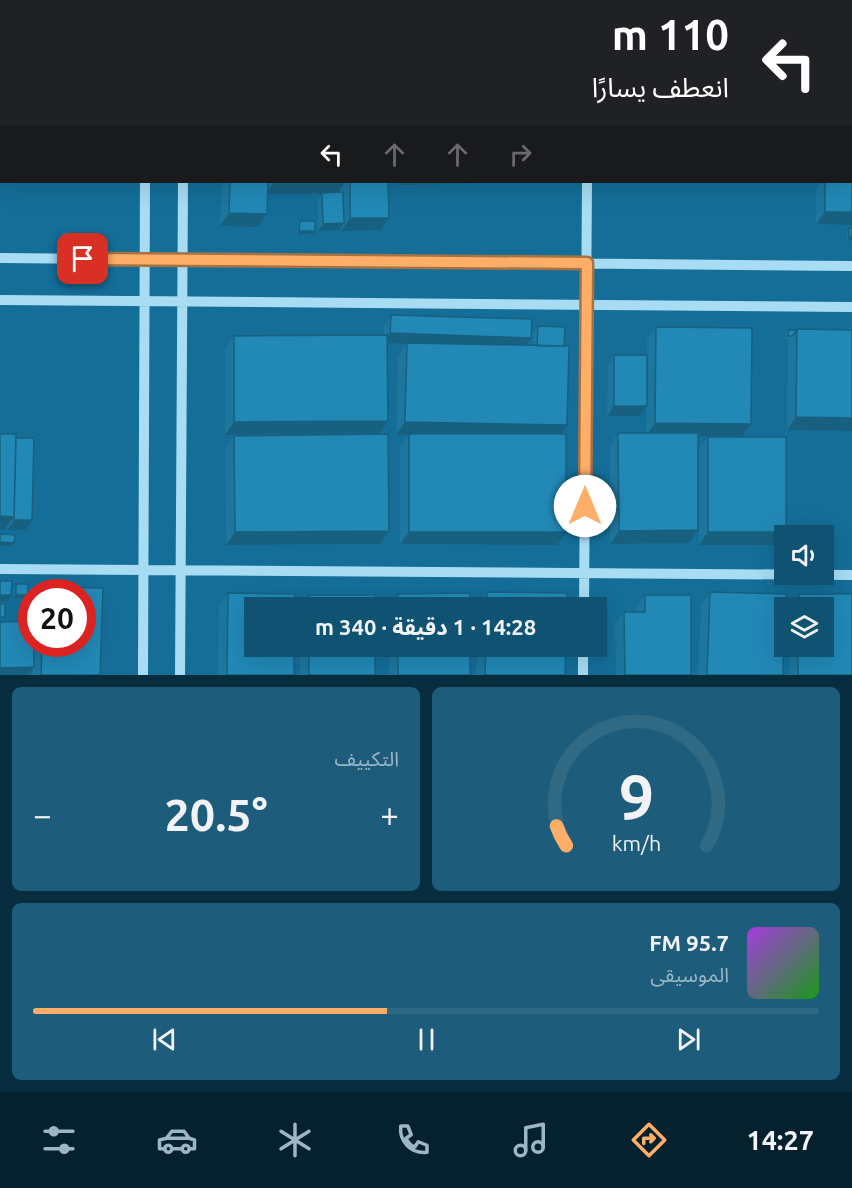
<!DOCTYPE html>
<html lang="ar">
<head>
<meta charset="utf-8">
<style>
  :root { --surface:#0f5272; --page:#1d5c7a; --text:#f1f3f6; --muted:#9bb6c4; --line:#2f6984; --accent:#ffae68 }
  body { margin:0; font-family:Ubuntu,"Noto Sans Arabic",sans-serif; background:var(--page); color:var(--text); direction:rtl; height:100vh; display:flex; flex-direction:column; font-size:22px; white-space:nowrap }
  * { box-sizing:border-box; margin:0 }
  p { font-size:20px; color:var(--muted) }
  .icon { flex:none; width:33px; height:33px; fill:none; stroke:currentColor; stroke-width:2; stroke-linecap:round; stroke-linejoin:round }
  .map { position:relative; height:675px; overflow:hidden; direction:ltr }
  .panel { display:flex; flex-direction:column; gap:12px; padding:12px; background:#082d3f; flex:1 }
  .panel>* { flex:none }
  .banner { position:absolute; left:0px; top:0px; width:852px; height:183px; box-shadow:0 6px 24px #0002; direction:rtl; background:#202124; color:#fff; overflow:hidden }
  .controls { position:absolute; left:774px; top:525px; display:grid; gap:12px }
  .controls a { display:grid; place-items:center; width:60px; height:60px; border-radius:0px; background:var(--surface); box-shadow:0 6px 24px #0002; font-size:30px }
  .speed { position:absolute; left:18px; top:579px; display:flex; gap:12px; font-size:30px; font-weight:700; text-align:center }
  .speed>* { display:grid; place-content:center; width:78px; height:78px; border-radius:50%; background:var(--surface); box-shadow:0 6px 24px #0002; line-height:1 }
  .speed .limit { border:9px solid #d22; background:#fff; color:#111 }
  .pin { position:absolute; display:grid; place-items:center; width:51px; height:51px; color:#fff; margin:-26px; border-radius:12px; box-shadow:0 3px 9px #0006 }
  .me { position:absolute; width:66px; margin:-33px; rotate:0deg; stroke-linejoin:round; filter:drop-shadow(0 0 4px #0008) }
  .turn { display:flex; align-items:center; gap:21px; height:126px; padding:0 24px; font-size:27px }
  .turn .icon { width:78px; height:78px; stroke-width:2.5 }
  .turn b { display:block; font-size:42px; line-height:51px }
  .lanes { display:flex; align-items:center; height:57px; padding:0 24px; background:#0003; justify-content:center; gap:30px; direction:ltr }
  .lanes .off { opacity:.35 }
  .big { font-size:45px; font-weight:700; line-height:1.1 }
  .panel .widget { flex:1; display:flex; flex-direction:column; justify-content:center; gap:9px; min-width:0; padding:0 21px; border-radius:9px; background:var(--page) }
  .panel .dial { align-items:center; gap:0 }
  .dial svg { height:156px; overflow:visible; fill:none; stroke:var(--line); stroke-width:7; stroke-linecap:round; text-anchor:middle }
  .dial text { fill:var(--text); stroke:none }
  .song { display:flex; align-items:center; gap:18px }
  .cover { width:72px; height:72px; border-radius:9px; background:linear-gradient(135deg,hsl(280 70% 55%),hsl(120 70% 35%)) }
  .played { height:6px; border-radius:3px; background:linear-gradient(90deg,var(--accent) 45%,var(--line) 45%) }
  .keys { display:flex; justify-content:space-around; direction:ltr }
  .heat { display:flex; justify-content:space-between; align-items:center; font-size:33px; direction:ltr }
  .panel .tiles { flex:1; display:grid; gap:12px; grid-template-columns:1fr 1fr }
  .widget:last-child { grid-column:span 2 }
  .trip { position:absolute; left:244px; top:597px; width:363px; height:60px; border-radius:0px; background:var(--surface); box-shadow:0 6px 24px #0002; font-weight:700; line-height:60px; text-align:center; direction:rtl }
  .tab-bar { display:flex; height:96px; justify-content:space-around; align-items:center; background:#06212e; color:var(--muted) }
  .tab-bar .icon { width:42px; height:42px }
  .tab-bar .on { color:var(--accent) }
  .tab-bar b { font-size:27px; color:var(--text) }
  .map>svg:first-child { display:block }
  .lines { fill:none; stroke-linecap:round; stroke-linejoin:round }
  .minor { stroke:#a7dcf3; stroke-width:10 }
  .wall { fill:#1d769d }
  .shaded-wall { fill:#186080 }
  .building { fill:#2289b7; stroke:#186080; stroke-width:1.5 }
  .route-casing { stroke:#a67144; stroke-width:15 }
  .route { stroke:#ffae68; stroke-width:10 }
</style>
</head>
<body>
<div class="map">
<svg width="852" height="675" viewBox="0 0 852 675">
  <rect width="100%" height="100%" fill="#146e98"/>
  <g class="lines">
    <path class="minor" d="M800,0l52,1
      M146,2v-2
      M185,2v-2
      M589,2v-2
      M0,258l852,8
      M0,300l852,7
      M0,569l852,6
      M584,608l3,-426
      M143,675l2,-493
      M180,675l3,-493
      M583,675v-29"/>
  </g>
  <path class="wall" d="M852,135v90l-36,-1v-36l4,-5h-8v-1h38z
    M222,182h166l-8,48 -39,1v-4l-2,3 -21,1v-31l3,-6h-53l-1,20 -9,13 -38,-1z
    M300,221l13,13h-16v-10z
    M849,228h3v12l-5,1v-10z
    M391,315l135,30 7,1v-13l5,-7 23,108 -4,111 -157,-1v-97l9,-12h-13l2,-79 8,-12 -19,-1 1,78 -9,13 -154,1v-86l9,-13 150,-1v-10z
    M656,327l95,97 -9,13 -44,-1v94l-9,13 -79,1v-98l8,-13h28l1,-26 -7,9h-33l1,-51 6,-10 33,7v-22z
    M849,328h3v103l-65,-1 1,-88 2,-2h-4v-7l3,-3 59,-1z
    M0,434l25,96h-18v-4l-2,3z
    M234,436l146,108 -154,1 -1,-96z
    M708,437l78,95 -9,13h-78v-96z
    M16,584l10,14h-12v-10z
    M43,587l60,1 -3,87h-68l1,-6 -5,6h-28v-53l32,-1v23h50v-52h-42z
    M487,592l80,16h-89v-4z
    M710,592l73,83h-85l3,-70z
    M228,593l66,82h-76l1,-69z
    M398,594l72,14h-81z
    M799,594h53v81h-63l1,-29h34v-38h-34z
    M309,595l67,13h-76z
    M645,595l46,80h-75l-1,-50 9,-13h12v-4z
    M300,646h75v29h-75z
    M389,646h81v29h-81z
    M477,646h89l-1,29h-89z"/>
  <path class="shaded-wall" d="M274,182h71l-8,12h-72z
    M401,182h116l-118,3z
    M825,212h27v13l-36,-1z
    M229,213l38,1 -9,13 -38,-1z
    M350,218h39l-9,12 -39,1z
    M344,223l-5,7 -21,1 5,-7z
    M299,231h16l-2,3h-16z
    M849,237h3v3l-5,1z
    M390,333l141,5 -7,10 -141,-5z
    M614,406h33l-7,10h-33z
    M796,417l56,1v13l-65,-1z
    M388,421l-9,13 -154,1 9,-13z
    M405,422l162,3 -9,13 -162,-3z
    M655,423l96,1 -9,13 -96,-1z
    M0,516l14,1 -9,12h-5z
    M14,520h18l-7,10h-18z
    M698,530l-9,13 -79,1 9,-13z
    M389,531l-9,13 -154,1 9,-13z
    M409,532h157l-9,13 -157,-1z
    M708,532h78l-9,13h-78z
    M0,542l14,1 -2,3h-12z
    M0,595h11l-4,7h-7z
    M16,595h12l-2,3h-12z
    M34,667l-6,8h-28v-7z"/>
  <path class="building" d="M850,135h2v35h-2z
    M850,175h2v37h-27v-30h25z
    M230,182h38l-1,32 -38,-1z
    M350,182h38l1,36h-39z
    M343,192l1,31 -21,1 -1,-31z
    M300,221h15v10h-16z
    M849,228h3v9h-3z
    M391,315l141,4 -1,19 -141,-5z
    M538,326l27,1 -1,19h-27z
    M656,327l96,1 -1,96 -96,-1z
    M797,329l55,1v88l-56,-1z
    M789,330h8l-5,6h-4z
    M387,335l1,86 -154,1v-86z
    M407,343l162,3 -2,79 -162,-3z
    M614,355h33v51h-33z
    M618,433h80v97l-79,1z
    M0,434h16l-2,83 -14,-1z
    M388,434l1,97 -154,1 -1,-96z
    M409,434h157v98h-157z
    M708,437h78v95h-78z
    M16,438h18l-2,82h-18z
    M0,534l15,1 -1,8 -14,-1z
    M0,581h12l-1,14h-11z
    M16,584h12v11h-12z
    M43,587l60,1 -3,87h-59l1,-31h40v-52h-39z
    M487,592l80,1v15h-81z
    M710,592l76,2v14h-2l-1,67h-76z
    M228,593l67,1v14h-40v38h39v29h-67z
    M470,593v15h-72v-14z
    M799,594h53v81h-54v-29h26v-38h-25z
    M309,595h67v13h-67z
    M645,595h46v80h-66l-1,-63h21z
    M0,604h5v13h-5z
    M32,621v23h2v23l-34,1v-46z
    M309,646h66v29h-66z
    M398,646h72v29h-72z
    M486,646h80l-1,29h-80z"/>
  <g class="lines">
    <defs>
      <path id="route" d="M83,259l504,4 -2,243"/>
    </defs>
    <use href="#route" class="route-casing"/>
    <use href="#route" class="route"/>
  </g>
</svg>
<div class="controls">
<a><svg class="icon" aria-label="sound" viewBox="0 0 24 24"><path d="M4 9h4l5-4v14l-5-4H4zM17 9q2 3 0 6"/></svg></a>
<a><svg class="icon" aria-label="layers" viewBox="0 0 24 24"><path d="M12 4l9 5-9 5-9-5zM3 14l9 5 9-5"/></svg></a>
</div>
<div class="speed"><div class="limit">20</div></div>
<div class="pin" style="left:83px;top:259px;background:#d93025"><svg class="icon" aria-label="arrive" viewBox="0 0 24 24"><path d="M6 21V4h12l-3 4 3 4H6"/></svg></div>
<svg class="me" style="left:585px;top:506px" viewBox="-20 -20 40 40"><circle r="19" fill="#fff"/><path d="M0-13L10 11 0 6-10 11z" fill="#ffae68"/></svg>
<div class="trip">14:28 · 1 دقيقة · 340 m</div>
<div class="banner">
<div class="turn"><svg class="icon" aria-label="left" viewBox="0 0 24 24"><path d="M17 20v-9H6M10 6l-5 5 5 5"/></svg><div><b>110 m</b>انعطف يسارًا</div></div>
<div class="lanes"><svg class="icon" aria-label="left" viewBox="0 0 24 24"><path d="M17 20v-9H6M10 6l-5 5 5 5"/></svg><svg class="icon off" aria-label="ahead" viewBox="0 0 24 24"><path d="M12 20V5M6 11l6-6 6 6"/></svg><svg class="icon off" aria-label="ahead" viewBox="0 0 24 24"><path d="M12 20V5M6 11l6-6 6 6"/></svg><svg class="icon off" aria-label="right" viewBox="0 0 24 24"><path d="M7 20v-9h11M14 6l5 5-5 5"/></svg></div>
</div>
</div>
<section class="panel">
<div class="tiles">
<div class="widget dial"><svg viewBox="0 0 100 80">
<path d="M14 69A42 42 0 1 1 86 69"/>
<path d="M14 69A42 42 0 0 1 9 59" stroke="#ffae68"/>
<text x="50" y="56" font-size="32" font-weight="700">9</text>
<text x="50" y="72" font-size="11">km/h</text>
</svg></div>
<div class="widget"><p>التكييف</p>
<div class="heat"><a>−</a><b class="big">20.5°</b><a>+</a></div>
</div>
<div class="widget">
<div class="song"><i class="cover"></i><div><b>95.7 FM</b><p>الموسيقى</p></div></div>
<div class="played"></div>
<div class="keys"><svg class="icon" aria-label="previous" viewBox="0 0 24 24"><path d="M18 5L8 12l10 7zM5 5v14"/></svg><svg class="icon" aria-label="pause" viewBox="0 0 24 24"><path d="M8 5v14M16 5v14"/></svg><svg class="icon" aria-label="next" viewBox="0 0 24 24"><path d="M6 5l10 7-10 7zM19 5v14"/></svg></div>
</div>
</div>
</section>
<nav class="tab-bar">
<b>14:27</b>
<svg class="icon on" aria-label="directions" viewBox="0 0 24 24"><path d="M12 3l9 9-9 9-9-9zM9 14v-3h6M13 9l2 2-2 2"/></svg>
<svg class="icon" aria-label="music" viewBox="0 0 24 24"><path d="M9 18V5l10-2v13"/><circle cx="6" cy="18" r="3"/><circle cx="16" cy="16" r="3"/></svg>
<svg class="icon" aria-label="phone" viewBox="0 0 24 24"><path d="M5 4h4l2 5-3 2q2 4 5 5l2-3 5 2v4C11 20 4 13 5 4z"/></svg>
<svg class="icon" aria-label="climate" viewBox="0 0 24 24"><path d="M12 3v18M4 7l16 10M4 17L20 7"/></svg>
<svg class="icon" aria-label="car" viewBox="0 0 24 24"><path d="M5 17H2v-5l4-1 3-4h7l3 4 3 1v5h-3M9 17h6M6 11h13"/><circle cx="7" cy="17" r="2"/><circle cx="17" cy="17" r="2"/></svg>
<svg class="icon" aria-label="filters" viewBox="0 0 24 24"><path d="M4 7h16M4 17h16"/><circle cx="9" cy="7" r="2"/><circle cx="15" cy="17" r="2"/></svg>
</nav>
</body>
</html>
